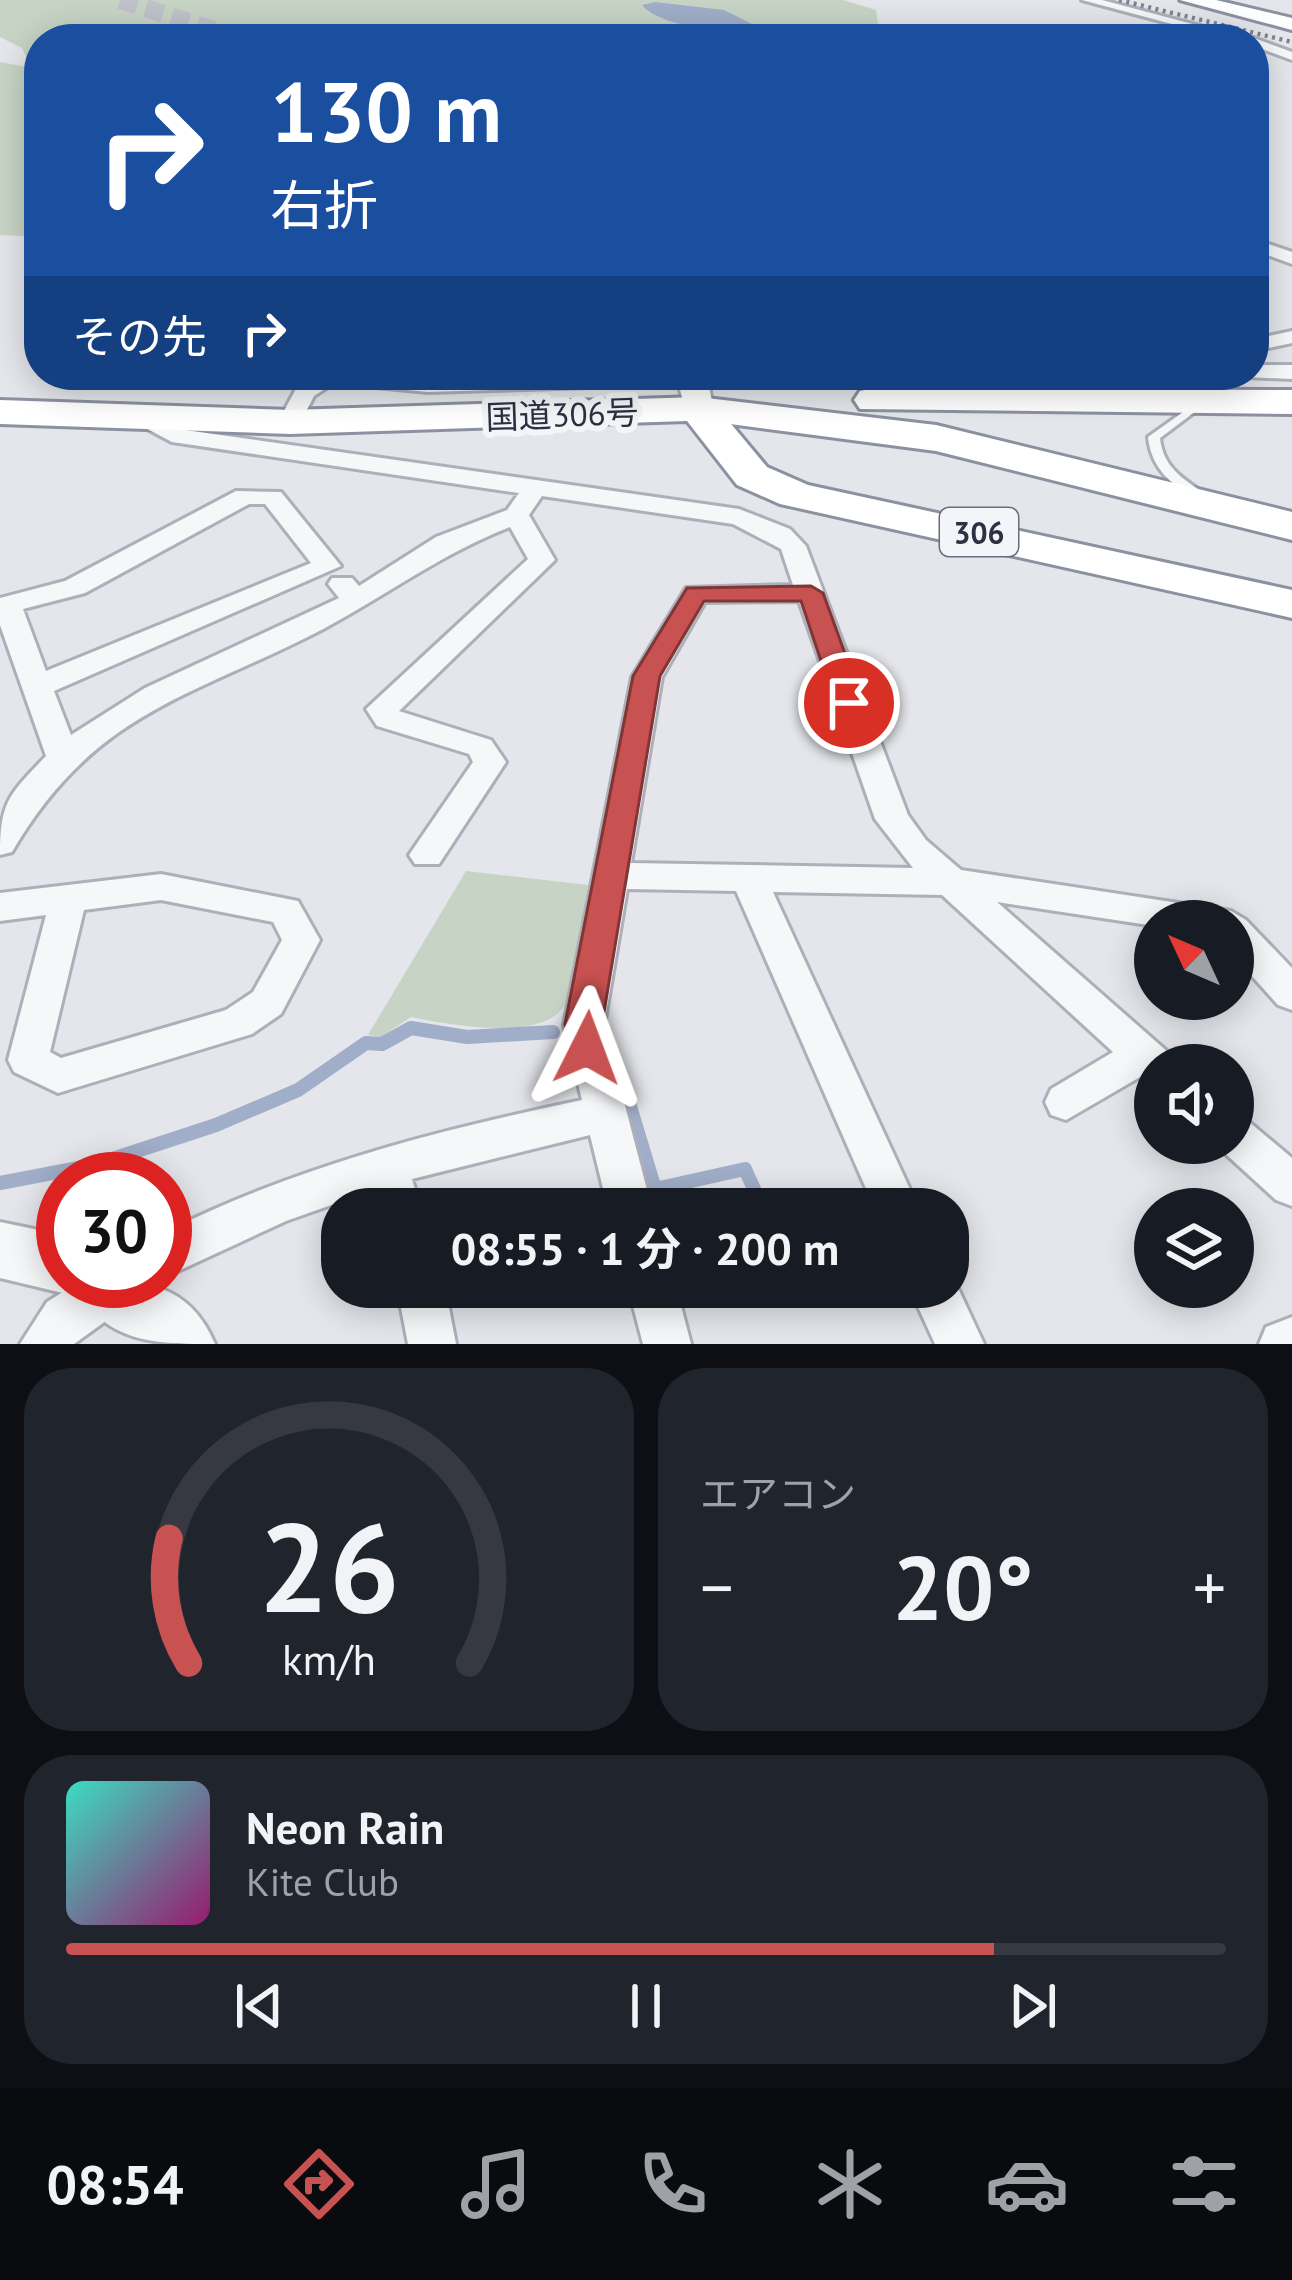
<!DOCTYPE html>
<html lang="ja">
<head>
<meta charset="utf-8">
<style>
  :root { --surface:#171b24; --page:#20242c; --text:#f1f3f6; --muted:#9ea1a6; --line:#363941; --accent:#c85251 }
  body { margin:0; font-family:"PT Sans","Noto Sans JP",sans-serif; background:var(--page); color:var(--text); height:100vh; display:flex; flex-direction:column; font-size:45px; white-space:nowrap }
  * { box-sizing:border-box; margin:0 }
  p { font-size:39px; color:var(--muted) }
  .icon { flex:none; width:66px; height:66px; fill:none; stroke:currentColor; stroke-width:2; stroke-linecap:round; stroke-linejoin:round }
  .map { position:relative; height:1344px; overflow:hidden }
  .panel { display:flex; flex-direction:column; gap:24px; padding:24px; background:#0d0f14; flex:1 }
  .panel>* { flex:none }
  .top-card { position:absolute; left:24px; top:24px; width:1245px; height:366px; border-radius:48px; box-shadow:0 6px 30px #0003; background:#1a4fa0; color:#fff; overflow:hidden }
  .needle { width:78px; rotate:314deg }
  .controls { position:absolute; left:1134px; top:900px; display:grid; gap:24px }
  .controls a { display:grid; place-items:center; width:120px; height:120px; border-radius:50%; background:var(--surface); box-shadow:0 6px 30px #0003; font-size:60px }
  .speed { position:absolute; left:36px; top:1152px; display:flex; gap:24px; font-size:60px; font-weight:700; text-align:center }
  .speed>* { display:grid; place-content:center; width:156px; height:156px; border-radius:50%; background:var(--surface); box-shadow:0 6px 30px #0003; line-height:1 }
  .speed .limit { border:18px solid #d22; background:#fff; color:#111 }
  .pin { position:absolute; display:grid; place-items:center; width:102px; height:102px; color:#fff; margin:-51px; border:6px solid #fff; border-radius:50%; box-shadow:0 3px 12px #0007 }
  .me { position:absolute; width:132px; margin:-66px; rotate:3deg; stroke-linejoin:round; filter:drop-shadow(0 0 9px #0008) }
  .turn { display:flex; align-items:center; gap:42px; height:252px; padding:0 48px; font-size:54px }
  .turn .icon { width:156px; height:156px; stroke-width:2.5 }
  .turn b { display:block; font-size:84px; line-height:102px }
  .then { display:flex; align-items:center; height:114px; padding:0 48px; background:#0003; gap:24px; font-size:45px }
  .big { font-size:90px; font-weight:700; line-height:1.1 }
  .panel .tile { flex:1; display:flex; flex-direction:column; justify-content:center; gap:18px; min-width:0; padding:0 42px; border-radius:48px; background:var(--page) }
  .panel .dial { align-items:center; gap:0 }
  .dial svg { height:312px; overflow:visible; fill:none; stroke:var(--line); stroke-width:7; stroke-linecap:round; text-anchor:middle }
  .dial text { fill:var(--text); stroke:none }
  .song { display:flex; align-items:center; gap:36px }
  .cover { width:144px; height:144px; border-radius:18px; background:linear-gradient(135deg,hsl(170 70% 55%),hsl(320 70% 35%)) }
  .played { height:12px; border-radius:6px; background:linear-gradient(90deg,var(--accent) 80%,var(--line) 80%) }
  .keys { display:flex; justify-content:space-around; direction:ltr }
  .heat { display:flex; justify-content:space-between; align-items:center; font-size:66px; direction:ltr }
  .panel .tiles { flex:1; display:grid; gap:24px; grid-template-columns:1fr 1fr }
  .tile:last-child { grid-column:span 2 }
  .trip { position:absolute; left:321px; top:1188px; width:648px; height:120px; border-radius:48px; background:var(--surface); box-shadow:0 6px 30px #0003; font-weight:700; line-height:120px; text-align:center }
  .dock { display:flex; height:192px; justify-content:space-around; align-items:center; background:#090b0e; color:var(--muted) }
  .dock .icon { width:84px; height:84px }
  .dock .on { color:var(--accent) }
  .dock b { font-size:54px; color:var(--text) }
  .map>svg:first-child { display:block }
  .green { fill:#c7d4c5 }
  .water { fill:#a1aec9 }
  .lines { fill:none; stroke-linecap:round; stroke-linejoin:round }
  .stream { stroke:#a1aec9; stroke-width:14 }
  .minor-tunnel { stroke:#bfc2c9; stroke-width:21; stroke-dasharray:21 10; stroke-linecap:butt }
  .secondary-tunnel { stroke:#bfc2c9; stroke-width:18; stroke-dasharray:18 9; stroke-linecap:butt }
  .service-casing { stroke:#adb0b9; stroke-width:6 }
  .minor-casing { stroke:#adb0b9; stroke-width:6 }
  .tertiary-casing { stroke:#adb0b9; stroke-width:6 }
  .secondary-casing { stroke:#adb0b9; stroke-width:6 }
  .trunk-casing { stroke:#8c91a1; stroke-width:6 }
  .motorway-casing { stroke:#8c91a1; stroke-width:6 }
  .service { fill:#f6f7f9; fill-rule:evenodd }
  .minor { fill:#f6f7f9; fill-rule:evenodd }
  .tertiary { fill:#f6f7f9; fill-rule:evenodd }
  .secondary { fill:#fff; fill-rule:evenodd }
  .trunk { fill:#fff; fill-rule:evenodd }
  .motorway { fill:#fff; fill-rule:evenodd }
  .rail { stroke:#7e8394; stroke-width:4.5; stroke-dasharray:3 4.5; stroke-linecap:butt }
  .route { fill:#c85251; stroke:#823535; stroke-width:3 }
  .labels { text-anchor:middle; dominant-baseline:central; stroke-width:12; stroke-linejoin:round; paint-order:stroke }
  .shield { fill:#f4f5f8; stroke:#686c79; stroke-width:3 }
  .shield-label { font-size:30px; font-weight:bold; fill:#2c3143 }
  .street-label { font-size:33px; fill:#2c3143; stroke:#f4f5f8 }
</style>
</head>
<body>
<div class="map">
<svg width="1292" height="1344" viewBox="0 0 1292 1344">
  <rect width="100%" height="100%" fill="#e4e6eb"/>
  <path class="green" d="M0,0h843l33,10 3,20 11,9h-851v198l-39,-2v-173l32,6 -10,-20 -22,-11z
    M466,871l122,14c-5,25 -13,103 -24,121 -23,37 -118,18 -153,11l-30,20 -13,-2z"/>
  <path class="water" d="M655,2l69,8 34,17c-26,8 -99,0 -116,-22z"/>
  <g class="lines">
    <path class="stream" d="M626,1093l29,96 90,-20 18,40
      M0,1183l94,-18 122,-40 82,-35 68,-47 16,1 29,-16 56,9 86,-5
      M798,1287l3,8"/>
    <path class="minor-tunnel" d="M656,378l82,-3"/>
    <path class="secondary-tunnel" d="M120,0l121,39"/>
    <defs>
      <path id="service" d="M1200,400l6,3 -2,2 -44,33c3,29 22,40 44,55l2,3 -6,4c-27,-13 -49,-31 -52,-63z"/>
      <path id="minor" d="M1082,0h20l147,39h-21z
        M1254,38l38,14v8l-38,-14z
        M1254,104l7,4v9l-7,4z
        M1254,239l38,13v12l-38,-14z
        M1292,331v12l-38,8v-12z
        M1254,365h38v14l-46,-2 8,-2z
        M317,375h348l2,3 -11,7 -228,7 -94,-9 -20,13 -16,31h-16l-4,-5 19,-35z
        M146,412l32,17 561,80 51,20 16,17 102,269 18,25 35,30 270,41 15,9 46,48v42l-14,-5 -45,-50v-34h-78v5l-158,-24 172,151 6,12h-20v17l-15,-5 -74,43 -15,-5 -6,-13 6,-13 62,-37 -171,-157 -169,-3 146,317h-44l-139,-318 -109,-2 -23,136 48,184h-44l-18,-74 -178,44 9,30h-44l-6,-18 -85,30 -121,56v-45c133,-66 273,-102 417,-132l-18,-75 68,-348 54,-89 107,-3 -12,-36 -48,-25 -191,-28 -13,19 26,45 -156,151 92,29 15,22 -67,102h-24l-6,-9 64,-93 -4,-8 -92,-28 -11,-17 162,-150 -18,-32c-67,26 -122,67 -185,101 -134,70 -230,82 -313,224l-12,3c0,-54 9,-60 46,-99l-46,-131v-27l65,-17 171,-90 45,1 60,74 -287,125 17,44 74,-47 194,-90 -11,-14 4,-6h20l7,8 77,-49 71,-27 12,-17 -347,-51 -34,-18 -3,-5zM249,504h16l46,59 -265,108 -23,-62 62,-16zM799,601l76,218 38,49 -282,-5 31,-186 43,-75z
        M161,874l137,27 22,39 -39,74 -29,20 -194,59 -44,-21 -6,-12 38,-145 -46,6v-28zM161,900l112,22 9,18 -29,52 -27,18 -165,48 -11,-6 34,-142z
        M1233,1115l15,6 44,37v48l-16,-6 -58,-53 -2,-4h17z
        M950,1271l34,73h-49l-26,-57h39z
        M80,1281h65l-6,16 -65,47h-54l27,-42z
        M397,1287h48l11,57h-48z
        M628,1287h48l15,57h-48z
        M1292,1317v27h-33l7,-17z"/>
      <path id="tertiary" d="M0,1222l63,13v46c65,0 122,-8 152,63 -56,0 -111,0 -138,-57l-14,6 -63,-15z"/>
      <path id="secondary" d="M676,375h30l8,34 -5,7h-22z"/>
      <path id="trunk" d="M698,397l14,4 55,66 41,18 484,105v28l-512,-114 -43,-19 -50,-64 -397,13 -290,-10v-24l290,10z"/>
      <path id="motorway" d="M1180,0h36l76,18v12z
        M874,388l418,2v24l-432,-5 -6,-9 6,-9z
        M698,397l238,28 356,87v28l-356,-89 -252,-33 -6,-9 6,-9z"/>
    </defs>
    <use href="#service" class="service-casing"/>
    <use href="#minor" class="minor-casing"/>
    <use href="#tertiary" class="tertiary-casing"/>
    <use href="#secondary" class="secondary-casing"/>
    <use href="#trunk" class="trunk-casing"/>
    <use href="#motorway" class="motorway-casing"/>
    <use href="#service" class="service"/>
    <use href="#minor" class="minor"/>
    <use href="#tertiary" class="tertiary"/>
    <use href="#secondary" class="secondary"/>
    <use href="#trunk" class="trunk"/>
    <use href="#motorway" class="motorway"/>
    <path class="rail" d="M1119,0l173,42"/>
  </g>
  <path class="route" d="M811,586l12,7 40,110 -14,9 -14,-9 -34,-102h-97l-44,75 -58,348 3,24 -5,11 -13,5 -13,-5 -9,-35 68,-348 54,-88z"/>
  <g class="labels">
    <rect class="shield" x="940" y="508" width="78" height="48" rx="9"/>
    <g class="shield-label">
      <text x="979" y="532">306</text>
    </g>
    <g class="street-label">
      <text transform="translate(562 414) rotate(-2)">国道306号</text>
    </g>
  </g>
</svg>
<div class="controls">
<a><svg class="needle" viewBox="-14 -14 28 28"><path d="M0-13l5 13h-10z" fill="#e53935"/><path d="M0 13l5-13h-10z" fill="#9ea1a6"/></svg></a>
<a><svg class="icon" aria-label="sound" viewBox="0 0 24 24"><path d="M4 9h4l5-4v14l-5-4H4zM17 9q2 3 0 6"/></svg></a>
<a><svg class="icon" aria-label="layers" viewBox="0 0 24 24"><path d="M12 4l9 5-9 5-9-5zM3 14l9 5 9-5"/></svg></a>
</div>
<div class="speed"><div class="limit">30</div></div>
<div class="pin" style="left:849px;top:703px;background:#d93025"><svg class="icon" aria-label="arrive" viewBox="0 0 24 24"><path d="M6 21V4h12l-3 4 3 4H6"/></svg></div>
<svg class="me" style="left:587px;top:1048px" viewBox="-20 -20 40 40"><path d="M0-17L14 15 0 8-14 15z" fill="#c85251" stroke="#fff" stroke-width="4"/></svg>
<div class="trip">08:55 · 1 分 · 200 m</div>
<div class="top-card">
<div class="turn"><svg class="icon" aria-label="right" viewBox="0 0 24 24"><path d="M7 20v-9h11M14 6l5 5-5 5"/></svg><div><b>130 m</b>右折</div></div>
<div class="then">その先<svg class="icon" aria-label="right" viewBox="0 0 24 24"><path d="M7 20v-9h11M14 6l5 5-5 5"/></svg></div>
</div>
</div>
<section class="panel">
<div class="tiles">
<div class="tile dial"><svg viewBox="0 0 100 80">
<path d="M14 69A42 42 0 1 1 86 69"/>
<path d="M14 69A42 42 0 0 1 9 37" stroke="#c85251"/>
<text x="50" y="56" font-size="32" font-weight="700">26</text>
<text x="50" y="72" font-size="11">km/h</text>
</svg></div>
<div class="tile"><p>エアコン</p>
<div class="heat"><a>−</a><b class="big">20°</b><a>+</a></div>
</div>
<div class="tile">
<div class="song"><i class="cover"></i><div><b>Neon Rain</b><p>Kite Club</p></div></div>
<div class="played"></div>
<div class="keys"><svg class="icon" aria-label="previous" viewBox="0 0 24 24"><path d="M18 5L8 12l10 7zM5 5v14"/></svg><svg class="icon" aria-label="pause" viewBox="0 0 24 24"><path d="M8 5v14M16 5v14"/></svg><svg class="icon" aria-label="next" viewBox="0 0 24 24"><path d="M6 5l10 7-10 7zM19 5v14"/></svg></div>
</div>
</div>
</section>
<nav class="dock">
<b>08:54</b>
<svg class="icon on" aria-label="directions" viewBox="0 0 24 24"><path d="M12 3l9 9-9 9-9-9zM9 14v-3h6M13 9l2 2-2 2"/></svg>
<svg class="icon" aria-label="music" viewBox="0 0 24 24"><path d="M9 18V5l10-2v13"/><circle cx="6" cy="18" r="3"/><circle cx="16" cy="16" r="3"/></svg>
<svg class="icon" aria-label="phone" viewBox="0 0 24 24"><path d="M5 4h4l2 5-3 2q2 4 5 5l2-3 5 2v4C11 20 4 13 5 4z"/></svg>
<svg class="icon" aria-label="climate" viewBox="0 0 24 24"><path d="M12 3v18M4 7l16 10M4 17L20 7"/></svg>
<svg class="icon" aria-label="car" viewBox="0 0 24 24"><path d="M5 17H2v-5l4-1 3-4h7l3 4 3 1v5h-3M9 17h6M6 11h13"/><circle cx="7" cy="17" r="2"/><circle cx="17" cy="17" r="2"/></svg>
<svg class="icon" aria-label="filters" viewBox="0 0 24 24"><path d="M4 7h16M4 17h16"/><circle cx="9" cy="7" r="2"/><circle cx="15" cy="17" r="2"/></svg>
</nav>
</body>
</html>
